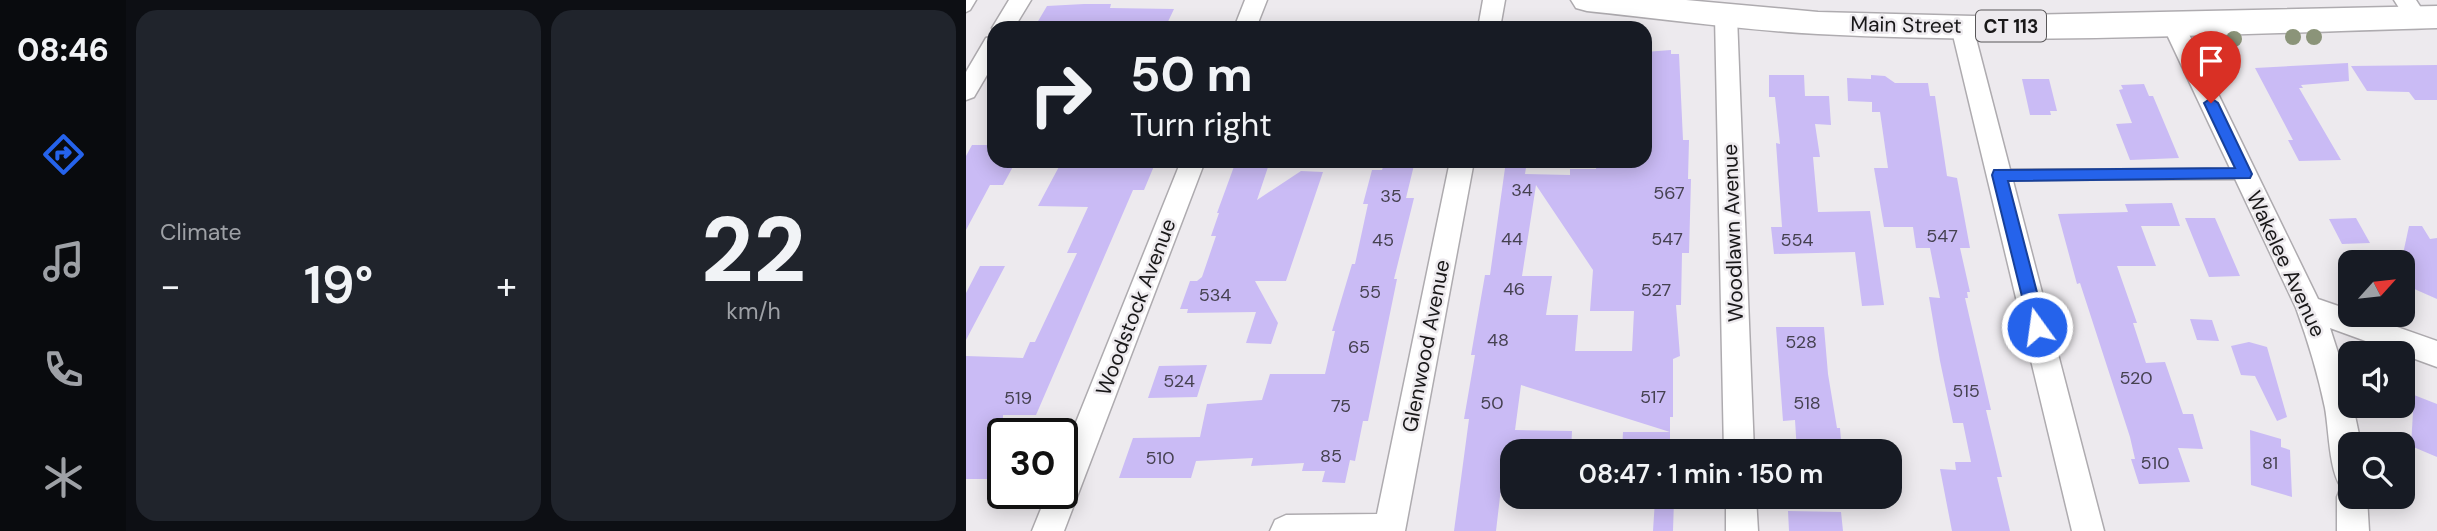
<!DOCTYPE html>
<html lang="en">
<head>
<meta charset="utf-8">
<style>
  :root { --surface:#171b24; --page:#20242c; --text:#f1f3f6; --muted:#9ea1a6; --accent:#2563eb }
  body { margin:0; font-family:"DM Sans",sans-serif; background:var(--page); color:var(--text); height:100vh; display:flex; flex-direction:column; font-size:26px; white-space:nowrap }
  * { box-sizing:border-box; margin:0 }
  p { font-size:23px; color:var(--muted) }
  .icon { flex:none; width:38px; height:38px; fill:none; stroke:currentColor; stroke-width:2; stroke-linecap:round; stroke-linejoin:round }
  .map { position:relative; flex:1; overflow:hidden }
  .drawer { display:flex; flex-direction:column; gap:10px; padding:10px; background:#0d0f14; width:840px }
  .drawer>* { flex:none }
  .top-card { position:absolute; left:21px; top:21px; width:665px; height:147px; border-radius:21px; box-shadow:0 4px 18px #0003; background:#171b24; color:var(--text); overflow:hidden }
  .needle { width:46px; rotate:63deg }
  .fabs { position:absolute; left:1372px; top:250px; display:grid; gap:14px }
  .fabs a { display:grid; place-items:center; width:77px; height:77px; border-radius:14px; background:var(--surface); box-shadow:0 4px 18px #0003; font-size:35px }
  .speed { position:absolute; left:21px; top:418px; display:flex; gap:14px; font-size:35px; font-weight:700; text-align:center }
  .speed>* { display:grid; place-content:center; width:91px; height:91px; border-radius:50%; background:var(--surface); box-shadow:0 4px 18px #0003; line-height:1 }
  .speed .limit { border:4px solid #111; border-radius:10px; background:#fff; color:#111 }
  .pin { position:absolute; display:grid; place-items:center; width:60px; height:60px; color:#fff; margin:-72px -30px; border-radius:50% 50% 50% 0; rotate:-45deg; box-shadow:0 0 7px #0007 }
  .pin .icon { rotate:45deg }
  .me { position:absolute; width:77px; margin:-38px; rotate:346deg; stroke-linejoin:round; filter:drop-shadow(0 0 5px #0008) }
  .turn { display:flex; align-items:center; gap:24px; height:147px; padding:0 28px; font-size:32px }
  .turn .icon { width:91px; height:91px; stroke-width:2.5 }
  .turn b { display:block; font-size:49px; line-height:60px }
  .big { font-size:52px; font-weight:600; line-height:1.1 }
  .drawer .card { flex:1; display:flex; flex-direction:column; justify-content:center; gap:10px; min-width:0; padding:0 24px; border-radius:21px; background:var(--page) }
  .drawer .dial { align-items:center; gap:0 }
  .dial b { font-size:91px; line-height:1 }
  .heat { display:flex; justify-content:space-between; align-items:center; font-size:38px; direction:ltr }
  .drawer .tiles { flex:1; display:grid; gap:10px; grid-template-columns:repeat(2,1fr) }
  .trip { position:absolute; left:534px; top:439px; width:402px; height:70px; border-radius:21px; background:var(--surface); box-shadow:0 4px 18px #0003; font-weight:600; line-height:70px; text-align:center }
  main { display:flex; flex:1; min-height:0 }
  .tab-bar { display:flex; flex-direction:column; width:126px; justify-content:space-around; align-items:center; background:#090b0e; color:var(--muted) }
  .tab-bar .icon { width:49px; height:49px }
  .tab-bar .on { color:var(--accent) }
  .tab-bar b { font-size:32px; color:var(--text) }
  .map>svg:first-child { display:block }
  .building { fill:#cabbf5; fill-rule:evenodd }
  .lines { fill:none; stroke-linecap:round; stroke-linejoin:round }
  .lane-casing { stroke:#aeabaf; stroke-width:3 }
  .street-casing { stroke:#aeabaf; stroke-width:3 }
  .primary-casing { stroke:#aeabaf; stroke-width:3 }
  .lane { fill:#fff; fill-rule:evenodd }
  .street { fill:#fff; fill-rule:evenodd }
  .primary { fill:#fff; fill-rule:evenodd }
  .tree { fill:#8b9479 }
  .route { fill:#2563eb; stroke:#184099; stroke-width:2 }
  .labels { text-anchor:middle; dominant-baseline:central; stroke-width:5; stroke-linejoin:round; paint-order:stroke }
  .number-label { font-size:18px; fill:#454150 }
  .shield { fill:#edeaee; stroke:#595759; stroke-width:2 }
  .shield-label { font-size:19px; font-weight:bold; fill:#191819 }
  .street-label { font-size:21px; fill:#191819; stroke:#edeaee }
</style>
</head>
<body>
<main>
<nav class="tab-bar">
<b>08:46</b>
<svg class="icon on" aria-label="directions" viewBox="0 0 24 24"><path d="M12 3l9 9-9 9-9-9zM9 14v-3h6M13 9l2 2-2 2"/></svg>
<svg class="icon" aria-label="music" viewBox="0 0 24 24"><path d="M9 18V5l10-2v13"/><circle cx="6" cy="18" r="3"/><circle cx="16" cy="16" r="3"/></svg>
<svg class="icon" aria-label="phone" viewBox="0 0 24 24"><path d="M5 4h4l2 5-3 2q2 4 5 5l2-3 5 2v4C11 20 4 13 5 4z"/></svg>
<svg class="icon" aria-label="climate" viewBox="0 0 24 24"><path d="M12 3v18M4 7l16 10M4 17L20 7"/></svg>
</nav>
<section class="drawer">
<div class="tiles">
<div class="card"><p>Climate</p>
<div class="heat"><a>−</a><b class="big">19°</b><a>+</a></div>
</div>
<div class="card dial"><b>22</b><p>km/h</p></div>
</div>
</section>
<div class="map">
<svg width="1471" height="531" viewBox="0 0 1471 531">
  <rect width="100%" height="100%" fill="#edeaee"/>
  <path class="building" d="M118,4h27l-1,4 64,1 -9,19h-131l13,-22z
    M705,50v4h8l4,86h6l-1,39h3l-2,74h-7l-1,52h-5l4,51 -7,3v58h-3v15l-149,-47 -6,45 57,1 -1,21h-59v35l-11,1 -5,43h-42l15,-112h-5l11,-64h-4l14,-80h5l16,-114h21l-2,13 45,1v-6h26l1,-8h49l4,-45 -3,1 -2,-65zM570,185l57,85 -3,41h44l-2,40h-57l3,-36h-32l6,-39h-30z
    M1382,63l1,18 -48,4 2,3h-4l42,72 -42,1 -11,-21h5l-38,-72z
    M1471,65v35h-22l-6,-8 -42,-1 -16,-25z
    M803,75h35l1,21h24l2,29 -16,-1 5,33h-7l5,55 52,-1 14,94 -22,1 -7,-54 -81,2 -3,-27h11l-6,-84 4,1 -5,-47h-6z
    M905,75l14,1 10,7h33l2,13h5l12,80 10,2 13,70h-10l10,44h-3l1,6h-3l26,112h-5l16,67h-5l13,54h-58l-12,-62 16,1 -1,-8h16l-8,-39h-10l-13,-62 -11,-64 11,1 -10,-50h-14l-3,-21h-29l-10,-59h14l-8,-56h-8v-10l-24,-1 -1,-23 24,1z
    M1056,79h27l8,32h-7l1,4h-21z
    M1178,84l5,12h4l26,62 -49,2 -14,-36 16,-1 -13,-33 4,-1 -2,-4z
    M6,145h22v16h22l-13,24h-13l-24,45v-74z
    M96,161h24l-2,5h70l-10,24h-11l-97,225h-33v64h-37v-123l57,2 7,-16h5l42,-89h-10l21,-46 -50,-1z
    M270,161h34l-13,39 44,-29 22,1 -37,109h-31l23,42 -7,21 -25,-1 10,-31 -69,1 1,-4h-8l10,-28h7l5,-4 14,-41h-5l8,-23h-2z
    M419,161h30l-9,37h8l-20,81h3l-29,142h-5l-8,40 -5,-1 -5,23 -23,-1 3,-11h-23l2,-8 -53,3 2,-8 -57,3 -5,17h-72l14,-40 67,-1 7,-33 55,-4 8,-26h55l10,-43h-3l20,-67h3l13,-60h-5l9,-34h10z
    M1206,203l8,23h-39l15,40h-39l20,57h-4l13,40 19,-1 18,52h10l10,35 -25,-1 12,34 -51,2 -8,-25h4l-5,-22 -50,-154 -3,1 -19,-70 70,-2 -3,-8z
    M1219,218h30l25,58 -31,1z
    M1390,218l14,25 -28,1 -13,-25z
    M1443,226h13l8,13 7,-1v61l-34,-15v-30z
    M14,266h25l-39,74v-47z
    M1224,319l22,1 7,21 -22,-1z
    M810,327h48l4,47 9,54h3l2,24h-45l-2,-32 -12,1z
    M1283,342l18,5 20,70 -10,4 -22,-45 -14,-1 -10,-29z
    M241,365l-10,32 -49,1 11,-32z
    M1448,395l23,9v53l-26,-11z
    M1284,430l31,9v8l9,3 2,47 -41,-12z
    M657,432h47v20h-48z
    M689,500h19l-1,31h-20z
    M822,511l53,1 2,19h-54z"/>
  <g class="lines">
    <defs>
      <path id="lane" d="M0,0h10l-6,10 -4,2z
        M1279,169l6,5 -6,5 -246,1 -6,-5 6,-5z"/>
      <path id="street" d="M43,0h22l-17,28h-20v3l-2,-3z
        M279,0h22l-11,28h-22z
        M517,0h22l-5,28h-22z
        M1428,0h22l11,17 -3,5 -8,3 -8,-3z
        M760,8l8,3 3,5 17,436h-30l-9,-436 3,-5z
        M1207,16l8,3 3,5 134,275 32,11v5h13l74,26v26l-107,-39 20,62v16h3l8,38h-11v53h17l2,34h-32v-34l4,-10c-12,-17 -12,-57 -16,-79 -7,-34 -17,-67 -29,-100l-134,-284 3,-5z
        M996,19l8,2 3,6 131,504h-32l-121,-504 3,-6z
        M28,36v27l-20,34 -8,3v-28l20,-34z
        M215,161h24l-141,370h-32l15,-37h15v-37z
        M484,161h24l-69,370h-135l5,-11 11,-5 91,-1z
        M760,497h30l2,34h-32z"/>
      <path id="primary" d="M605,0h115l132,12 155,4 464,-10v22c-206,6 -412,17 -619,6 -77,-4 -154,-15 -231,-23l-11,-3z"/>
    </defs>
    <use href="#lane" class="lane-casing"/>
    <use href="#street" class="street-casing"/>
    <use href="#primary" class="primary-casing"/>
    <use href="#lane" class="lane"/>
    <use href="#street" class="street"/>
    <use href="#primary" class="primary"/>
  </g>
  <g class="tree">
    <circle cx="1327" cy="37" r="8"/>
    <circle cx="1348" cy="37" r="8"/>
    <circle cx="1268" cy="39" r="8"/>
  </g>
  <path class="route" d="M1245,98l7,5 34,71 -2,4 -242,3 38,146 -3,6 -6,2 -6,-2 -39,-158 2,-5 241,-2 -31,-65z"/>
  <g class="labels">
    <g class="number-label">
      <text x="556" y="190">34</text>
      <text x="703" y="193">567</text>
      <text x="425" y="196">35</text>
      <text x="976" y="236">547</text>
      <text x="546" y="239">44</text>
      <text x="701" y="239">547</text>
      <text x="417" y="240">45</text>
      <text x="831" y="240">554</text>
      <text x="548" y="289">46</text>
      <text x="690" y="290">527</text>
      <text x="404" y="292">55</text>
      <text x="249" y="295">534</text>
      <text x="532" y="340">48</text>
      <text x="835" y="342">528</text>
      <text x="393" y="347">65</text>
      <text x="1170" y="378">520</text>
      <text x="213" y="381">524</text>
      <text x="1000" y="391">515</text>
      <text x="687" y="397">517</text>
      <text x="52" y="398">519</text>
      <text x="526" y="403">50</text>
      <text x="841" y="403">518</text>
      <text x="375" y="406">75</text>
      <text x="365" y="456">85</text>
      <text x="194" y="458">510</text>
      <text x="1189" y="463">510</text>
      <text x="1304" y="463">81</text>
    </g>
    <rect class="shield" x="1010" y="10.5" width="70" height="31" rx="5"/>
    <g class="shield-label">
      <text x="1045" y="26">CT 113</text>
    </g>
    <g class="street-label">
      <text transform="translate(940 25) rotate(1)">Main Street</text>
      <text transform="translate(767 233) rotate(-92)">Woodlawn Avenue</text>
      <text transform="translate(1320 264) rotate(65)">Wakelee Avenue</text>
      <text transform="translate(170 307) rotate(-69)">Woodstock Avenue</text>
      <text transform="translate(460 346) rotate(-79)">Glenwood Avenue</text>
    </g>
  </g>
</svg>
<div class="fabs">
<a><svg class="needle" viewBox="-14 -14 28 28"><path d="M0-13l5 13h-10z" fill="#e53935"/><path d="M0 13l5-13h-10z" fill="#9ea1a6"/></svg></a>
<a><svg class="icon" aria-label="sound" viewBox="0 0 24 24"><path d="M4 9h4l5-4v14l-5-4H4zM17 9q2 3 0 6"/></svg></a>
<a><svg class="icon" aria-label="search" viewBox="0 0 24 24"><circle cx="10" cy="10" r="6"/><path d="M15 15l6 6"/></svg></a>
</div>
<div class="speed"><div class="limit">30</div></div>
<div class="pin" style="left:1245px;top:103px;background:#d93025"><svg class="icon" aria-label="arrive" viewBox="0 0 24 24"><path d="M6 21V4h12l-3 4 3 4H6"/></svg></div>
<svg class="me" style="left:1071px;top:327px" viewBox="-20 -20 40 40"><circle r="17" fill="#2563eb" stroke="#fff" stroke-width="3"/><path d="M0-11L8 9 0 5-8 9z" fill="#fff"/></svg>
<div class="trip">08:47 · 1 min · 150 m</div>
<div class="top-card">
<div class="turn"><svg class="icon" aria-label="right" viewBox="0 0 24 24"><path d="M7 20v-9h11M14 6l5 5-5 5"/></svg><div><b>50 m</b>Turn right</div></div>
</div>
</div>
</main>
</body>
</html>
